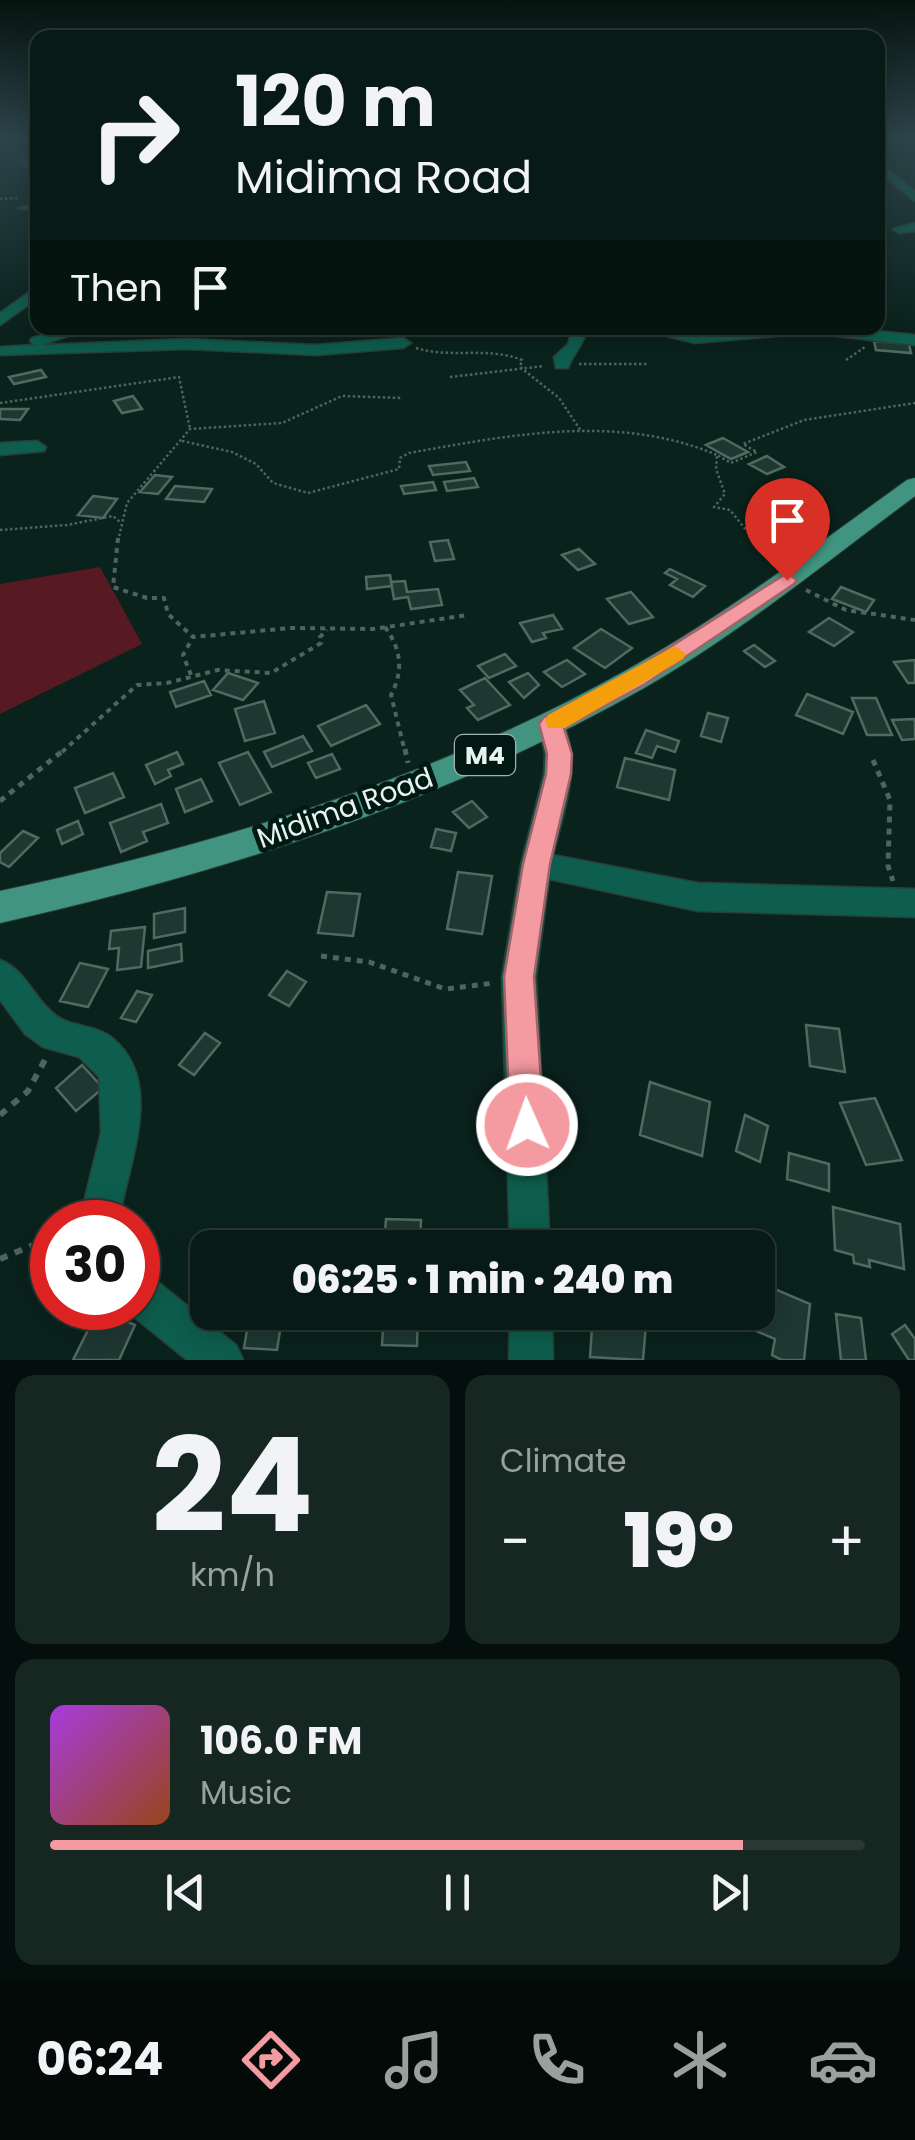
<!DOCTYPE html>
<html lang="en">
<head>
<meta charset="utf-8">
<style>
  :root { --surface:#081a15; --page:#162722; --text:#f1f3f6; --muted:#98a1a0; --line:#293834; --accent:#f49aa1 }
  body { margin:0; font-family:Poppins,sans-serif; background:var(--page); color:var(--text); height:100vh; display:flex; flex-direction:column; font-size:38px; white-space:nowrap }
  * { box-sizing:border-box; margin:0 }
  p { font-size:32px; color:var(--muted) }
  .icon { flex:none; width:55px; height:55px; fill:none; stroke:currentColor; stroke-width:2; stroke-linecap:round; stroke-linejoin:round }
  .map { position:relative; height:1360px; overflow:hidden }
  .panel { display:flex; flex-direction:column; gap:15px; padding:15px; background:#040e0c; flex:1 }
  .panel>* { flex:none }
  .guide { position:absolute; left:30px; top:30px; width:855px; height:305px; border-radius:20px; box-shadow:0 5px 25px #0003,0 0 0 2px var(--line); background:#081a15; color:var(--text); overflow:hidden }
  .speed { position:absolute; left:30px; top:1200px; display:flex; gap:20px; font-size:50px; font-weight:700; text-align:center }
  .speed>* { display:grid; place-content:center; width:130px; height:130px; border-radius:50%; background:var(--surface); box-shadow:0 5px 25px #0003,0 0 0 2px var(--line); line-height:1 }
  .speed .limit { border:15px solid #d22; background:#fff; color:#111 }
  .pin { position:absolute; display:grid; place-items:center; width:85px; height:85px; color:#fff; margin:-102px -42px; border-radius:50% 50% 50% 0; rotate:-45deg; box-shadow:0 0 10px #0007 }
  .pin .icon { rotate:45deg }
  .me { position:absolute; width:110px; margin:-55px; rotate:358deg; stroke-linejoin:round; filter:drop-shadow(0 0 8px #0008) }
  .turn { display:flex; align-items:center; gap:35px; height:210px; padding:0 40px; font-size:45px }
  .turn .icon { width:130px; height:130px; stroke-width:2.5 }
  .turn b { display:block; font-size:70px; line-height:85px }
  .then { display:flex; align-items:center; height:95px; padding:0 40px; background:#0003; gap:20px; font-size:38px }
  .big { font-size:75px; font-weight:800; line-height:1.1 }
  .panel .tile { flex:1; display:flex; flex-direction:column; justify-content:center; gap:15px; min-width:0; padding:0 35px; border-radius:20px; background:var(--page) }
  .panel .dial { align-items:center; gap:0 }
  .dial b { font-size:130px; line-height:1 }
  .song { display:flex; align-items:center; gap:30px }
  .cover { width:120px; height:120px; border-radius:15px; background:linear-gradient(135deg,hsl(280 70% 55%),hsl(20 70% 35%)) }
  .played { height:10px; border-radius:5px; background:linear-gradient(90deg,var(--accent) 85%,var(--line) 85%) }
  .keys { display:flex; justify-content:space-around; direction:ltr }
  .heat { display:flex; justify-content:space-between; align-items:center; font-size:55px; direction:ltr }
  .panel .tiles { flex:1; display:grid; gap:15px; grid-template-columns:1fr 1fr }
  .tile:last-child { grid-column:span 2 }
  .trip { position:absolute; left:190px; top:1230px; width:585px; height:100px; border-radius:20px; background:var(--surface); box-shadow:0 5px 25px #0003,0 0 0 2px var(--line); font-weight:800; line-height:100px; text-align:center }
  .menu { display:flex; height:160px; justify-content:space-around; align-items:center; background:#030a08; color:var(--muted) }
  .menu .icon { width:70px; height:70px }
  .menu .on { color:var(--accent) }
  .menu b { font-size:45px; color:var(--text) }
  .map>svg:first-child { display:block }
  .green { fill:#571922 }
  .building { fill:#1f3731; stroke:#506a62; stroke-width:2.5 }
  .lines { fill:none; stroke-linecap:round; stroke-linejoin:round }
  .minor-casing { stroke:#293f3a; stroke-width:3 }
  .major-casing { stroke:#293f3a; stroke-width:2 }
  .path-far3 { stroke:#4f645e; stroke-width:2.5; stroke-dasharray:2.5 2.5; stroke-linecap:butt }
  .path-far2 { stroke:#4f645e; stroke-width:4; stroke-dasharray:5 5; stroke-linecap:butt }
  .path-far1 { stroke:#4f645e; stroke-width:5; stroke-dasharray:6 6; stroke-linecap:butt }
  .path { stroke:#4f645e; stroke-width:6; stroke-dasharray:8 8; stroke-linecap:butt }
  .minor { fill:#0d5e4e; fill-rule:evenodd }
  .major { fill:#419580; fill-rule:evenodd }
  .route { fill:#f49aa1; stroke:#9f6469; stroke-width:2.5 }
  .slow { fill:#f59e0b }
  .labels { text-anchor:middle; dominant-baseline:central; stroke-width:10; stroke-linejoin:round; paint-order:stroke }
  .shield { fill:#021913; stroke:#a2b2ae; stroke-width:2.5 }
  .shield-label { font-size:25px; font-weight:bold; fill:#e6f4f0 }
  .street-label { font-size:28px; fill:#e6f4f0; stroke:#021913 }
</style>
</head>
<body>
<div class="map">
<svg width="915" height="1360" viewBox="0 0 915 1360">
  <rect width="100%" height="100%" fill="#0a221c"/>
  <path class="green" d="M100,567l42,77 -142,70v-130z"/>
  <path class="building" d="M874,341l35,3 2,9 -35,-3z
    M41,370l5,7 -32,7 -5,-7z
    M133,396l9,13 -20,4 -8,-12z
    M0,409h28l-8,11 -20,-1z
    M723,438l25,14 -17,7 -25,-14z
    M767,456l17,11 -17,7 -18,-10z
    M466,462l4,9 -37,4 -4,-9z
    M155,475l17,2 -14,17 -18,-2z
    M474,478l4,9 -31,4 -3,-9z
    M433,482l3,8 -32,4 -3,-8z
    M175,486l37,3 -8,13 -38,-3z
    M93,496l24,3 -14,19 -25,-3z
    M802,524l18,12 -15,7 -18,-12z
    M777,528l21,15 -22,9 -21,-15z
    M448,540l6,19 -19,2 -5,-19z
    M579,549l16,15 -17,6 -16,-15z
    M670,569l35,17 -12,11 -23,-12 7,-6 -12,-6z
    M390,575l2,11 -25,3 -1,-12z
    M405,581l2,11 31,-3 4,16 -31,4 -3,-12 -14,2 -3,-17z
    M841,587l33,13 -8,12 -34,-13z
    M631,592l22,25 -24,7 -22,-25z
    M553,615l9,14 -19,4 3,5 -14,4 -12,-19z
    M829,618l24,14 -19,14 -25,-14z
    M601,629l31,19 -27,20 -31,-20z
    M754,645l21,16 -10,6 -21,-16z
    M505,654l11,12 -27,12 -11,-12z
    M567,660l18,14 -23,13 -18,-15z
    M915,660v23h-7l-14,-21z
    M228,673l30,10 -15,17 -30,-10z
    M528,673l11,12 -15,13 -15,-16z
    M485,678l25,27 -32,15 -11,-12 7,-3 -14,-15z
    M204,681l7,14 -35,12 -6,-15z
    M807,694l46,18 -10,22 -47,-19z
    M852,698h24l16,37h-25z
    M264,701l11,32 -30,8 -10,-32z
    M366,705l14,19 -49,22 -13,-20z
    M708,713l20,5 -7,24 -20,-6z
    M915,719v20l-13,1 -10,-20z
    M646,730l33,11 -4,11 -18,-6 -5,12 -16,-5z
    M303,736l9,15 -40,16 -8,-15z
    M177,752l6,12 -15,6 3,6 -16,8 -9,-19z
    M248,752l23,40 -31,13 -21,-42z
    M332,754l8,15 -24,9 -8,-15z
    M625,758l50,12 -6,30 -52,-13z
    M113,773l11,24 -39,16 -10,-25z
    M201,779l11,22 -27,11 -9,-23z
    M472,801l15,16 -18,11 -16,-16z
    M161,804l7,19 -25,9 4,9 -26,11 -11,-29z
    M78,821l5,13 -21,10 -5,-14z
    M436,829l20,4 -5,18 -20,-4z
    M23,831l15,7 -29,29 -9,-5v-9z
    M458,872l34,4 -10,58 -35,-5z
    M327,892l33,2 -7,42 -35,-3z
    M185,908v24l-31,6v-24z
    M145,927l-4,40 -24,3 2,-22 -10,1 2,-18z
    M181,944l1,17 -34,7v-17z
    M80,963l28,6 -20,38 -28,-6z
    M287,971l19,11 -17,24 -20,-11z
    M137,991l15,4 -16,27 -15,-4z
    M806,1025l33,4 6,43 -35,-6z
    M205,1033l15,10 -26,32 -15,-10z
    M82,1065l21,23 -27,23 -20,-23z
    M650,1082l60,20 -8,54 -62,-21z
    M875,1098l27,62 -36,5 -26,-62z
    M745,1115l23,11 -8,36 -24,-11z
    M789,1153l40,11v27l-42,-12z
    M833,1207l67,17 4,45 -35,-9 1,7 -16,-4 -1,-8 -18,-5z
    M386,1219l35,1 -1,28h-74l1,-15 38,1z
    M758,1282l52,22 -6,56h-22l-10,-5 3,-16 -33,-14 2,-13h14z
    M98,1310l37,15 -16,35h-46z
    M250,1312h33l-6,38 -33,-2z
    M384,1312h34l-1,34 -35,-1z
    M593,1312h54l-4,48 -53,-3z
    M836,1314l25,4 5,42h-25z
    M905,1325l10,14v21h-6l-17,-26z"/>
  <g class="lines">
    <defs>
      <path id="minor" d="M23,140h15v5l-14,-3z
        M878,143l5,3 5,24 27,21v10l-37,-30z
        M38,155v6l-5,2 5,2v7l-20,-10z
        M38,203v8l-20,-3z
        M915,223v8l-16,2 -6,-4z
        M38,286v12l-38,27v-12z
        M67,328h23l-48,17 145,-6 129,6 87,-7 8,5 -8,5 -87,7 -129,-6 -187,6v-8l35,-2 -5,-4 2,-3z
        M573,328h15c-5,17 -15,26 -20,40h-12l-2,-11 14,-13z
        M634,328h30l31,5 67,-5h84l69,7v10l-105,-12 -115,10z
        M37,441l9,6 -2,4 -44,4v-12z
        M551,714l9,3c24,44 4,93 -7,138l145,28 217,6v28l-217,-6 -149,-32 -13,98 14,271h-40l-8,-271 19,-113 23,-90 1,-20 -7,-30 4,-7z
        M0,960c25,9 34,38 54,54 15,13 40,10 57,23 57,45 15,130 8,185h-40l22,-89 -2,-56 -20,-20 -36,-10 -18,-13 -25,-34z
        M138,1272l15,6 83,67 7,15h-56l-64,-52h15z
        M510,1312h42l1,48h-44z"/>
      <path id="major" d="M915,478v18c-89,66 -175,137 -271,192 -201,114 -420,185 -644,235v-32c217,-46 430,-111 625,-220 100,-55 190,-125 282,-191z"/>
    </defs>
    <use href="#minor" class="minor-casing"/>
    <use href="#major" class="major-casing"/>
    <path class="path-far3" d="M0,199l18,-1
      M416,348c35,11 71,-2 106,12l-2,7 39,31 22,33
      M846,360l19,-13
      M579,364h69
      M450,377l94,-11
      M0,403l179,-26 11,52
      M182,441l50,11 24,12 17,19 35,10 91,-24 1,-11 9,-5c101,-18 209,-40 308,2
      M0,530l67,-5 46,-9 7,6
      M118,541l9,-38 63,-74 92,-6 60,-27 60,2
      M755,541l-25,-31 -16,-3 11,-13 -9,-25 1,-14 14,8 26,-11 -14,-8 61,-24 111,-17"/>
    <path class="path-far2" d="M118,538l-5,49 34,11h17l4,16 25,23 98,-9 83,1 93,-14
      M753,538l22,28
      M806,590l40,20 69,10
      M385,627c16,22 19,43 6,68l14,57
      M191,675l-8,-20 9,-16
      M62,752l75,-67 30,-2 51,-13 53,3 50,-30 -1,-6 7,-7"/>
    <path class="path-far1" d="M405,749l3,14
      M873,760l17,40 -2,66 5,15
      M0,801l65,-52
      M321,956l48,6 76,27 50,-6"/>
    <path class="path" d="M0,1115l28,-24 18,-33
      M0,1259l52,-22"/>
    <use href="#minor" class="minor"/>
    <use href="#major" class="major"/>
  </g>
  <linearGradient id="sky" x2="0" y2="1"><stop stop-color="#06130f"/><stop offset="0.42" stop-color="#2d444b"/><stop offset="1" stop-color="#2d444b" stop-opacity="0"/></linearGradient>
  <rect width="915" height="330" fill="url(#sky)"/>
  <path class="route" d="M787,573l10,7 -3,4 -149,100 -81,44 8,26 -1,20 -21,90 -16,113 10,148 -5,12 -12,5 -12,-5 -5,-12 -6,-148 19,-113 23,-90 1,-20 -8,-30 4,-6 86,-45z"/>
  <path class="slow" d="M675,646l11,8 -3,5 -118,69h-17l-3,-7 3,-6z"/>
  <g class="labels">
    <rect class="shield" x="455" y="735" width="60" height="40" rx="8"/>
    <g class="shield-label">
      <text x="485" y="755">M4</text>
    </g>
    <g class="street-label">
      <text transform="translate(345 808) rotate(-20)">Midima Road</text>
    </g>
  </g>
</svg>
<div class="speed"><div class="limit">30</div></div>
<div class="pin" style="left:787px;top:580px;background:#d93025"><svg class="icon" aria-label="arrive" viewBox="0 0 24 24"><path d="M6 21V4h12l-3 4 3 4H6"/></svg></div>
<svg class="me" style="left:527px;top:1125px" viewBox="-20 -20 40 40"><circle r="17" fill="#f49aa1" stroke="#fff" stroke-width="3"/><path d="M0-11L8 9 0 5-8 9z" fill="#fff"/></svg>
<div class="trip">06:25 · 1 min · 240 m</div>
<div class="guide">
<div class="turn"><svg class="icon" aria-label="right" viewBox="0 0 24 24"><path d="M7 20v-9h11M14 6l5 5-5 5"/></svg><div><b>120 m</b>Midima Road</div></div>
<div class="then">Then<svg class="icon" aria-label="arrive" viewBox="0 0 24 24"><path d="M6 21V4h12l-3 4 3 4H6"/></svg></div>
</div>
</div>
<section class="panel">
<div class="tiles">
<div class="tile dial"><b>24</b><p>km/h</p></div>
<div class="tile"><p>Climate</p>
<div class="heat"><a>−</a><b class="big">19°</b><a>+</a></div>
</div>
<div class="tile">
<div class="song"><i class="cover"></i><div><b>106.0 FM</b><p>Music</p></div></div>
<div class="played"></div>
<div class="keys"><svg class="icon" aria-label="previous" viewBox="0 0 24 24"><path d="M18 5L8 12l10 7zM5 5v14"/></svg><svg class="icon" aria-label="pause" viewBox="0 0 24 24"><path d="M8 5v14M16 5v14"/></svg><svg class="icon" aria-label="next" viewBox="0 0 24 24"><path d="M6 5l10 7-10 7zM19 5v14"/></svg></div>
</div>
</div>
</section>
<nav class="menu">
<b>06:24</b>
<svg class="icon on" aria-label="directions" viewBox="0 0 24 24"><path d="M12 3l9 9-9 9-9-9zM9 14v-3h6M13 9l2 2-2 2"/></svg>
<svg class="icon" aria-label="music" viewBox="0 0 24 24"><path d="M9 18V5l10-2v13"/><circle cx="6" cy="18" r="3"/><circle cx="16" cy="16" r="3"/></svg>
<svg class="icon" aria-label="phone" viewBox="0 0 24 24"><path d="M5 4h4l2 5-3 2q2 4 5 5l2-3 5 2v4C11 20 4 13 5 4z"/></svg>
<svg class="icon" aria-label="climate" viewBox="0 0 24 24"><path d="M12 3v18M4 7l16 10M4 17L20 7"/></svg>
<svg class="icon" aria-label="car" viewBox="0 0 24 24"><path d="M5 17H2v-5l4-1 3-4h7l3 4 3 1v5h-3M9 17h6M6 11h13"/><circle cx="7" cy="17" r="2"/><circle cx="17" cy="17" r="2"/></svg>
</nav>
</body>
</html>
